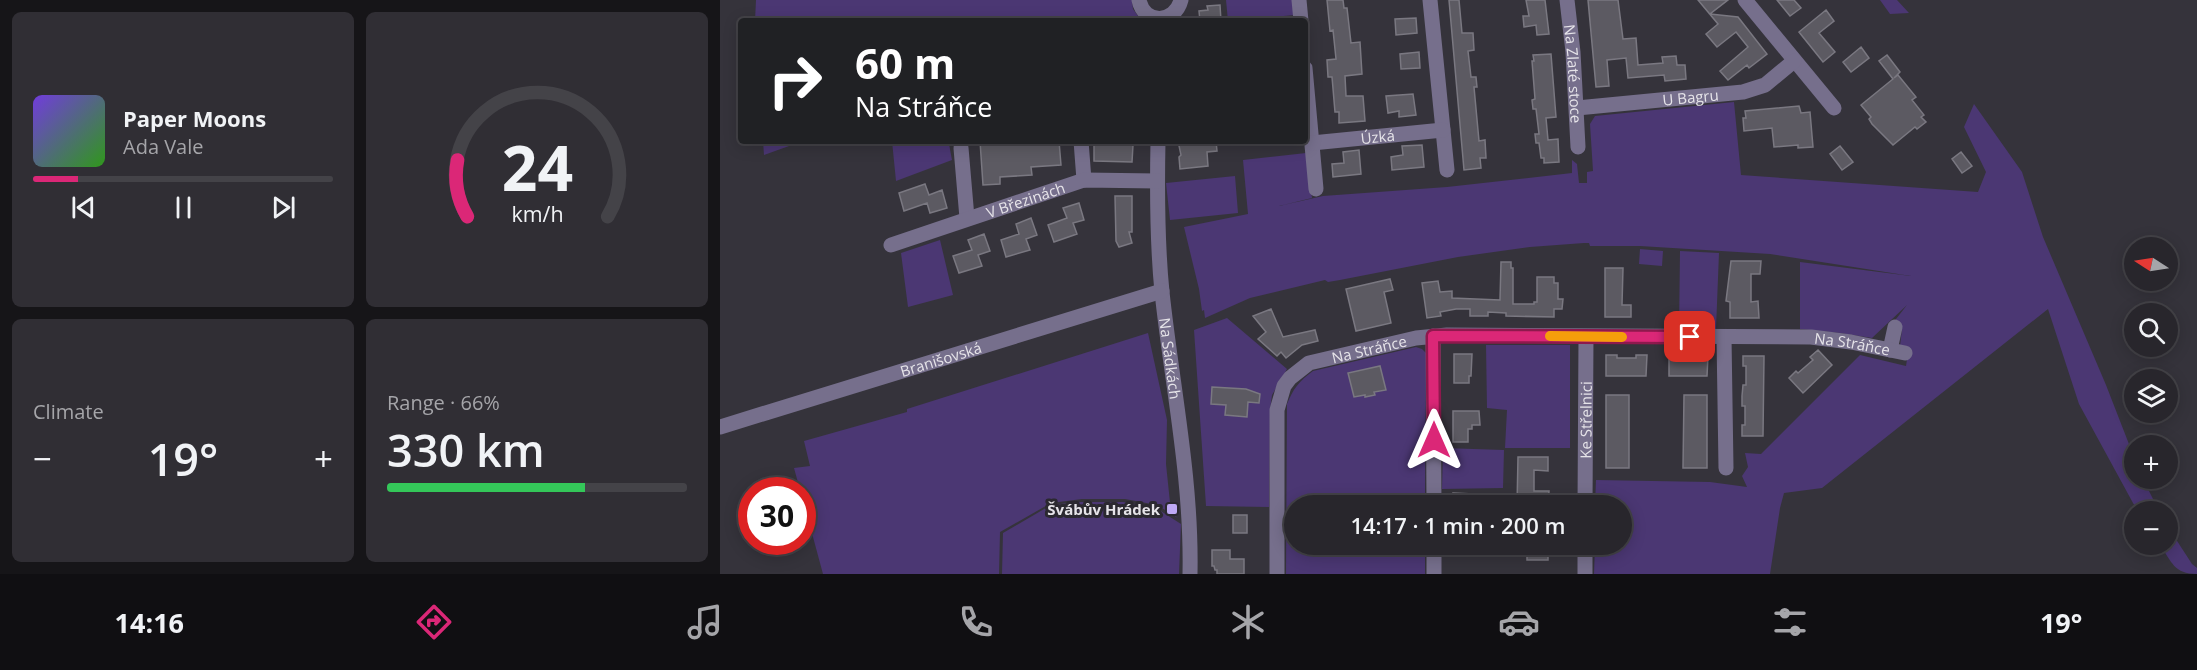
<!DOCTYPE html>
<html lang="en">
<head>
<meta charset="utf-8">
<style>
  :root { --surface:#28262c; --page:#302e34; --text:#f1f3f6; --muted:#a5a5a9; --line:#444348; --accent:#db2777 }
  body { margin:0; font-family:"Open Sans",sans-serif; background:var(--page); color:var(--text); height:100vh; display:flex; flex-direction:column; font-size:22px; white-space:nowrap }
  * { box-sizing:border-box; margin:0 }
  p { font-size:20px; color:var(--muted) }
  .icon { flex:none; width:33px; height:33px; fill:none; stroke:currentColor; stroke-width:2; stroke-linecap:round; stroke-linejoin:round }
  .map { position:relative; flex:1; overflow:hidden }
  .panel { display:flex; flex-direction:column; gap:12px; padding:12px; background:#161518; width:720px }
  .panel>* { flex:none }
  .banner { position:absolute; left:18px; top:18px; width:570px; height:126px; border-radius:6px; box-shadow:0 3px 15px #0003,0 0 0 2px var(--line); background:#202124; color:#fff; overflow:hidden }
  .needle { width:39px; rotate:282deg }
  .controls { position:absolute; left:1404px; top:237px; display:grid; gap:12px }
  .controls a { display:grid; place-items:center; width:54px; height:54px; border-radius:50%; background:var(--surface); box-shadow:0 3px 15px #0003,0 0 0 2px var(--line); font-size:30px }
  .speed { position:absolute; left:18px; top:477px; display:flex; gap:12px; font-size:30px; font-weight:700; text-align:center }
  .speed>* { display:grid; place-content:center; width:78px; height:78px; border-radius:50%; background:var(--surface); box-shadow:0 3px 15px #0003,0 0 0 2px var(--line); line-height:1 }
  .speed .limit { border:9px solid #d22; background:#fff; color:#111 }
  .pin { position:absolute; display:grid; place-items:center; width:51px; height:51px; color:#fff; margin:-26px; border-radius:12px; box-shadow:0 3px 9px #0006 }
  .me { position:absolute; width:66px; margin:-33px; rotate:0deg; stroke-linejoin:round; filter:drop-shadow(0 0 4px #0008) }
  .turn { display:flex; align-items:center; gap:21px; height:126px; padding:0 18px; font-size:27px }
  .turn .icon { width:78px; height:78px; stroke-width:2.5 }
  .turn b { display:block; font-size:42px; line-height:51px }
  .big { font-size:45px; font-weight:600; line-height:1.1 }
  .panel .card { flex:1; display:flex; flex-direction:column; justify-content:center; gap:9px; min-width:0; padding:0 21px; border-radius:9px; background:var(--page) }
  .panel .dial { align-items:center; gap:0 }
  .dial svg { height:156px; overflow:visible; fill:none; stroke:var(--line); stroke-width:7; stroke-linecap:round; text-anchor:middle }
  .dial text { fill:var(--text); stroke:none }
  .song { display:flex; align-items:center; gap:18px }
  .cover { width:72px; height:72px; border-radius:9px; background:linear-gradient(135deg,hsl(260 70% 55%),hsl(110 70% 35%)) }
  .played { height:6px; border-radius:3px; background:linear-gradient(90deg,var(--accent) 15%,var(--line) 15%) }
  .keys { display:flex; justify-content:space-around; direction:ltr }
  .heat { display:flex; justify-content:space-between; align-items:center; font-size:33px; direction:ltr }
  .charge { height:9px; border-radius:4px; background:linear-gradient(90deg,#34c759 66%,var(--line) 0) }
  .panel .tiles { flex:1; display:grid; gap:12px; grid-template-columns:repeat(2,1fr) }
  .trip { position:absolute; left:564px; top:495px; width:348px; height:60px; border-radius:30px; background:var(--surface); box-shadow:0 3px 15px #0003,0 0 0 2px var(--line); font-weight:600; line-height:60px; text-align:center }
  .tabs { display:flex; height:96px; justify-content:space-around; align-items:center; background:#100f12; color:var(--muted) }
  .tabs .icon { width:42px; height:42px }
  .tabs .selected { color:var(--accent) }
  .tabs b { font-size:27px; color:var(--text) }
  main { display:flex; flex:1; min-height:0 }
  .map>svg:first-child { display:block }
  .green { fill:#4b3773 }
  .building { fill:#5c5a62; stroke:#7a7881; stroke-width:1.5 }
  .lines { fill:none; stroke-linecap:round; stroke-linejoin:round }
  .minor { stroke:#766f8c; stroke-width:15 }
  .route-casing { stroke:#8e194d; stroke-width:15 }
  .route { stroke:#db2777; stroke-width:10 }
  .slow { stroke:#f59e0b; stroke-width:10 }
  .poi-dot { fill:#bea9f4; stroke:#2b2930; stroke-width:2 }
  .labels { text-anchor:middle; dominant-baseline:central; stroke-width:6; stroke-linejoin:round; paint-order:stroke }
  .street-label { font-size:15px; fill:#e6e4e9; stroke:#2b2930 }
  .poi-label { font-size:15px; font-weight:bold; fill:#e6e4e9; stroke:#2b2930; text-anchor:end }
</style>
</head>
<body>
<main>
<section class="panel">
<div class="tiles">
<div class="card">
<div class="song"><i class="cover"></i><div><b>Paper Moons</b><p>Ada Vale</p></div></div>
<div class="played"></div>
<div class="keys"><svg class="icon" aria-label="previous" viewBox="0 0 24 24"><path d="M18 5L8 12l10 7zM5 5v14"/></svg><svg class="icon" aria-label="pause" viewBox="0 0 24 24"><path d="M8 5v14M16 5v14"/></svg><svg class="icon" aria-label="next" viewBox="0 0 24 24"><path d="M6 5l10 7-10 7zM19 5v14"/></svg></div>
</div>
<div class="card dial"><svg viewBox="0 0 100 80">
<path d="M14 69A42 42 0 1 1 86 69"/>
<path d="M14 69A42 42 0 0 1 9 40" stroke="#db2777"/>
<text x="50" y="56" font-size="32" font-weight="700">24</text>
<text x="50" y="72" font-size="11">km/h</text>
</svg></div>
<div class="card"><p>Climate</p>
<div class="heat"><a>−</a><b class="big">19°</b><a>+</a></div>
</div>
<div class="card"><p>Range · 66%</p><b class="big">330 km</b><div class="charge"></div></div>
</div>
</section>
<div class="map">
<svg width="1477" height="574" viewBox="0 0 1477 574">
  <rect width="100%" height="100%" fill="#35333b"/>
  <path class="green" d="M36,0h376l1,9 5,7 -14,5h-369z
    M506,0h68l1,15 -67,6z
    M1160,0h17l12,13 -19,1z
    M1014,102l7,73 237,17 8,-20 -22,-45 10,-23 48,68 21,65 63,148 28,72v21l9,1 16,32h-21l-5,-8 -54,-99 -31,-95 -226,179 -38,5 -4,15 -10,66h-176l1,-29 27,-1v-38l-27,-1 1,-25 114,2 37,5 -5,-11 6,-9 -3,-14 16,1 99,-99 46,11 2,-13 -8,-7 2,-17 -13,-1 18,-23 -35,33 -32,-5 -40,-4v-67l111,14 -141,-22 -130,-8h-50l-1,-3h-5l-54,4 -72,10 -118,23 -12,2 -3,-2 -75,18 -45,20 -1,-8 -2,1 -3,-22 -15,-62 64,-13 -5,-54 63,-7 6,45 -33,8 44,-10 124,-9 125,-14v-13l5,4 2,19h8v-11l6,-1 -3,-47 5,-8z
    M43,141h40l-39,14z
    M172,141h59l-2,3 3,16 -56,21z
    M515,176l3,37 -68,7 -4,-37z
    M220,240l13,55 -45,12 -7,-54z
    M920,249l23,2 -1,15 -23,-2z
    M960,251l39,2 -3,76 -37,1z
    M507,318l60,51 -15,26 -2,15 -1,97 -63,-1 -12,-176z
    M428,333l19,87 -1,44 5,48 7,6 -21,-13 -32,-6h-43l-31,4 -51,29 -1,42h-176l-20,-74 -1,-10h-2l-6,-22 16,-2 -6,-25 103,-29v-3z
    M766,345h84v103h-65l2,-38 -20,-2z
    M696,347l6,2 4,4 -1,142h-74l-1,10 -56,1v38l131,1v29h-139l1,-170c6,-15 12,-23 26,-33z
    M723,448l61,2 -1,38 -61,1z
    M359,502h44l33,6 25,16 -2,50h-177l1,-41 48,-28z
    M1448,527l24,37 5,4v6c-23,0 -25,-12 -37,-29l8,-1z"/>
  <path class="building" d="M607,0h16l1,8h3l4,35 9,-1 2,32 -17,2 1,20h17l2,25 -26,2v-11h-4l-3,-35h-4l-1,-17 9,-1 -3,-29 -3,1z
    M729,0h10l3,33h11l1,17 -6,1 3,26h5l1,10h-3l5,54 6,-1 1,18h-6l1,10 -17,2z
    M806,0h19l4,34 -12,1 -1,-10 -12,2 -1,-11h6z
    M868,0h30l5,39 13,-1 2,27 25,-2 -1,-6 14,-1 1,9h8l1,14 -21,2 -1,-6 -36,3 -2,-20 -19,2 2,26 -13,1z
    M978,0h30l-18,14 28,3 29,37 -18,14 -2,-3 -19,15 -8,-9 28,-24 -12,-15 -19,15 -11,-13 12,-10z
    M1057,0h17l7,8 -11,8z
    M500,5l1,16h-21l-1,-10 9,-1 -1,-4z
    M1106,10l8,11 -15,12 16,19 -12,10 -24,-30z
    M696,18l1,15 -21,2 -1,-16z
    M1141,47l8,11 -18,14 -8,-10z
    M699,52l1,16 -19,1 -1,-15z
    M831,54l5,63 -10,1 2,22 10,-1 1,23 -15,1v-5h-3l-2,-15h-3l-1,-9h4l-3,-25h-3l-1,-9 3,-1 -3,-38h2l-1,-6z
    M1167,55l13,17 -6,6 4,-3 18,22 -4,3 12,15 -3,2 5,5 -9,7 -2,-2 -22,18 -21,-21 -3,-5 2,-2 -10,-12 32,-26 -14,-18z
    M693,94l3,21 -17,2v-6l-11,2 -2,-17z
    M1079,106l2,7 9,-1 3,35 -15,1v-3l-24,2 -2,-19 -28,3 -1,-13h3l-1,-7z
    M260,141h79l2,24 -30,2 1,8 -32,2v7l-17,1z
    M458,141h38l1,10 -10,1 1,14 -28,3 -1,-12 2,-2z
    M374,144l39,1 -1,17 -38,-1z
    M702,145l2,22 -32,3 -1,-13 12,-2 -1,-9z
    M1120,146l13,16 -11,8 -12,-16z
    M639,150l2,24 -28,3 -1,-13 12,-1 -1,-11z
    M1241,152l11,14 -10,7 -10,-14z
    M205,184l4,11 13,-5 5,18 -17,5 -3,-10 -23,8 -5,-18z
    M395,196h17v36h-3l3,11 -13,4 -3,-6z
    M359,203l5,17 -11,3 4,11 -23,8 -6,-17 19,-7 -4,-10z
    M311,218l6,17 -11,4 4,11 -24,7 -5,-17 18,-6 -3,-10z
    M264,234l6,17 -12,4 4,11 -23,7 -6,-17 19,-6 -4,-10z
    M1011,261h30l-1,13h-9v28l7,-1 1,17h-29v-16l-4,-1z
    M781,262h10v6h2v36h21v-2h3v-25h17v6h4v16h5l-1,10h-8v8l-48,-1v-3l-18,-1v4h-18v-7h-14l-16,3 1,4 -14,2 -5,-35 16,-2 2,11 12,-1v7l48,2z
    M885,268h18l-1,37h9v12h-26z
    M670,279l3,11 -9,2 7,31 -35,8 -10,-42z
    M551,309l12,28 32,-7 3,11 -16,4 -16,13 -5,-6 -4,4 -19,-17 8,-7 -13,-16z
    M1098,350l14,15 -29,28 -14,-15 7,-7 2,2 15,-13 -3,-3z
    M734,354h18l-1,22h-2v7h-15z
    M886,355h11v3h19v-3h11l-1,21h-40z
    M949,355l39,1 -1,20h-38z
    M1023,356h21l-1,80h-21v-11h3v-19h-3v-10l1,-11h3v-19h-3z
    M660,366l6,24 -12,2 1,3 -10,2v-2l-11,2 -6,-24z
    M492,387l34,2 14,5 -1,9 -11,-1 -1,15 -22,-2 1,-10 -15,-1z
    M886,395h23v73h-23z
    M964,395h23v73h-24z
    M733,411h26l1,14h-8v4h-4v13h-15z
    M798,457h30v14l-14,-1v21h15l-1,15h-31z
    M733,493l20,1 -1,12h-19z
    M513,515h14v18h-14z
    M810,544h18v16h-21v-14z
    M492,550h18v9h14v15h-27v-4h-2l-1,-4h-2z"/>
  <g class="lines">
    <g class="minor">
      <path d="M419,0c5,25 36,24 42,0"/>
      <path d="M579,0l2,21"/>
      <path d="M710,0l17,170"/>
      <path id="s1" d="M847,0l6,52 5,95"/>
      <path d="M1025,0l89,108"/>
      <path d="M585,68l11,121"/>
      <path id="s2" d="M857,108l166,-16 22,-7 29,-24"/>
      <path d="M361,141l3,39"/>
      <path id="s3" d="M438,141c-1,50 -1,101 4,151 10,94 30,187 28,282"/>
      <path id="s4" d="M592,143l131,-13"/>
      <path d="M241,148l6,70"/>
      <path id="s5" d="M171,245l193,-65 73,1"/>
      <path d="M713,336l1,170"/>
      <path d="M1004,337l2,131"/>
      <path d="M1170,350l5,-23"/>
      <path id="s6" d="M0,427l442,-136"/>
      <path id="s7" d="M865,506l1,-169"/>
      <path d="M714,544v30"/>
      <path id="s8" d="M557,574v-164l7,-24 6,-8 19,-15 107,-25 31,-3 364,2 40,5 54,11"/>
      <path d="M865,574v-30"/>
    </g>
  </g>
  <g class="lines">
    <defs>
      <path id="route" d="M714,440l-1,-104 257,1"/>
    </defs>
    <use href="#route" class="route-casing"/>
    <use href="#route" class="route"/>
    <path class="slow" d="M830,336l72,1"/>
  </g>
  <rect class="poi-dot" x="446" y="503" width="12" height="12" rx="3"/>
  <g class="labels">
    <g class="street-label">
      <text stroke="none"><textPath href="#s1" startOffset="74">Na Zlaté stoce</textPath></text>
      <text stroke="none"><textPath href="#s2" startOffset="114">U Bagru</textPath></text>
      <text stroke="none"><textPath href="#s4" startOffset="66">Úzká</textPath></text>
      <text stroke="none"><textPath href="#s5" startOffset="142">V Březinách</textPath></text>
      <text stroke="none"><textPath href="#s8" startOffset="770">Na Stráňce</textPath></text>
      <text stroke="none"><textPath href="#s8" startOffset="285">Na Stráňce</textPath></text>
      <text stroke="none"><textPath href="#s3" startOffset="218">Na Sádkách</textPath></text>
      <text stroke="none"><textPath href="#s6" startOffset="231">Branišovská</textPath></text>
      <text stroke="none"><textPath href="#s7" startOffset="86">Ke Střelnici</textPath></text>
    </g>
    <g class="poi-label">
      <text x="440" y="509">Švábův Hrádek</text>
    </g>
  </g>
</svg>
<div class="controls">
<a><svg class="needle" viewBox="-14 -14 28 28"><path d="M0-13l5 13h-10z" fill="#e53935"/><path d="M0 13l5-13h-10z" fill="#a5a5a9"/></svg></a>
<a><svg class="icon" aria-label="search" viewBox="0 0 24 24"><circle cx="10" cy="10" r="6"/><path d="M15 15l6 6"/></svg></a>
<a><svg class="icon" aria-label="layers" viewBox="0 0 24 24"><path d="M12 4l9 5-9 5-9-5zM3 14l9 5 9-5"/></svg></a>
<a>+</a>
<a>−</a>
</div>
<div class="speed"><div class="limit">30</div></div>
<div class="pin" style="left:970px;top:337px;background:#d93025"><svg class="icon" aria-label="arrive" viewBox="0 0 24 24"><path d="M6 21V4h12l-3 4 3 4H6"/></svg></div>
<svg class="me" style="left:714px;top:440px" viewBox="-20 -20 40 40"><path d="M0-17L14 15 0 8-14 15z" fill="#db2777" stroke="#fff" stroke-width="4"/></svg>
<div class="trip">14:17 · 1 min · 200 m</div>
<div class="banner">
<div class="turn"><svg class="icon" aria-label="right" viewBox="0 0 24 24"><path d="M7 20v-9h11M14 6l5 5-5 5"/></svg><div><b>60 m</b>Na Stráňce</div></div>
</div>
</div>
</main>
<nav class="tabs">
<b>14:16</b>
<svg class="icon selected" aria-label="directions" viewBox="0 0 24 24"><path d="M12 3l9 9-9 9-9-9zM9 14v-3h6M13 9l2 2-2 2"/></svg>
<svg class="icon" aria-label="music" viewBox="0 0 24 24"><path d="M9 18V5l10-2v13"/><circle cx="6" cy="18" r="3"/><circle cx="16" cy="16" r="3"/></svg>
<svg class="icon" aria-label="phone" viewBox="0 0 24 24"><path d="M5 4h4l2 5-3 2q2 4 5 5l2-3 5 2v4C11 20 4 13 5 4z"/></svg>
<svg class="icon" aria-label="climate" viewBox="0 0 24 24"><path d="M12 3v18M4 7l16 10M4 17L20 7"/></svg>
<svg class="icon" aria-label="car" viewBox="0 0 24 24"><path d="M5 17H2v-5l4-1 3-4h7l3 4 3 1v5h-3M9 17h6M6 11h13"/><circle cx="7" cy="17" r="2"/><circle cx="17" cy="17" r="2"/></svg>
<svg class="icon" aria-label="filters" viewBox="0 0 24 24"><path d="M4 7h16M4 17h16"/><circle cx="9" cy="7" r="2"/><circle cx="15" cy="17" r="2"/></svg>
<b>19°</b>
</nav>
</body>
</html>
